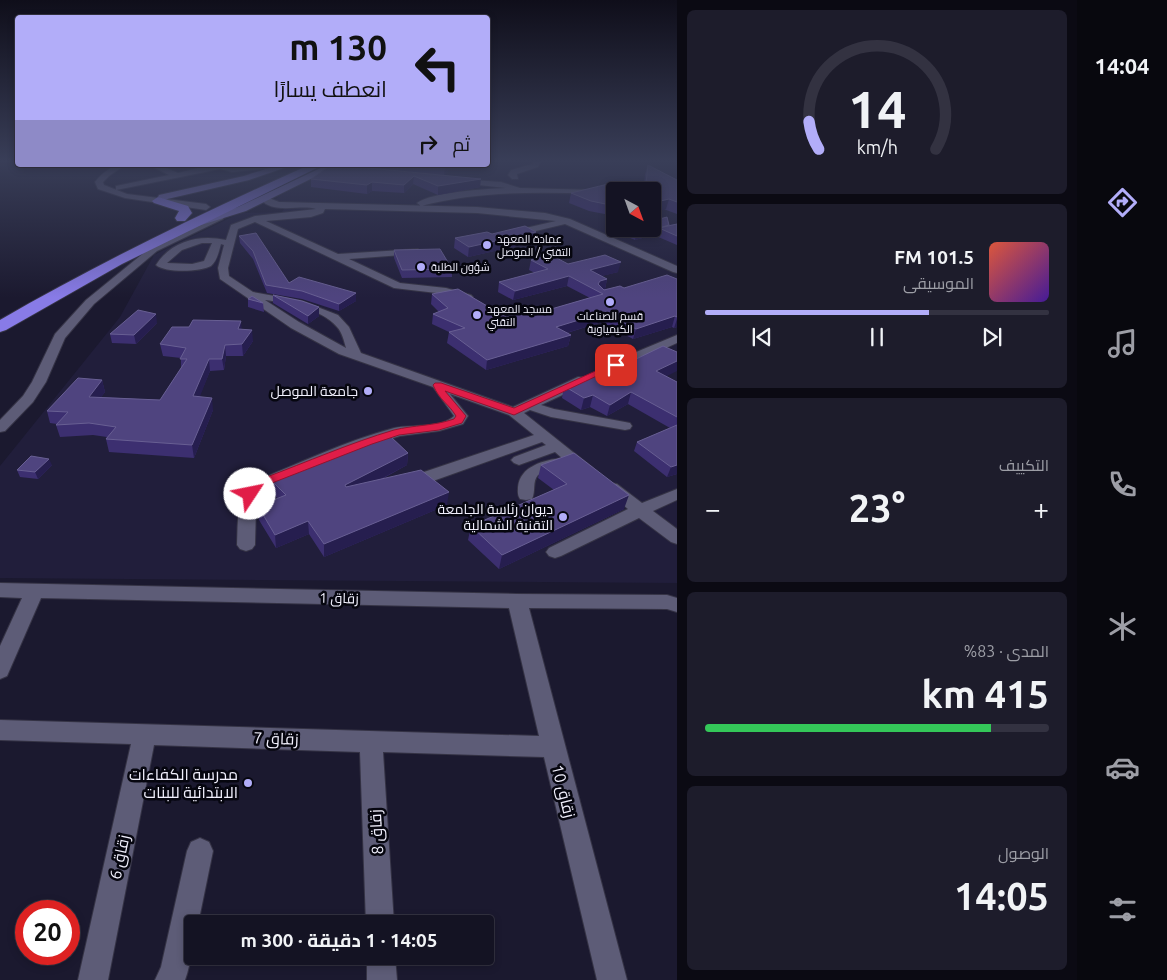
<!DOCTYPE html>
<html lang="ar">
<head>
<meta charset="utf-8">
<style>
  :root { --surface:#141323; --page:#1d1c2b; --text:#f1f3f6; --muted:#9d9ea6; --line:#333241; --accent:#b2adf9 }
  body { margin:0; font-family:Ubuntu,Cairo,sans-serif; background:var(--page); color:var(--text); direction:rtl; height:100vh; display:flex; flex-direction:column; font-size:19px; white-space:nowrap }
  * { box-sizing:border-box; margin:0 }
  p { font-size:16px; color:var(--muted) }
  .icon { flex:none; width:28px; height:28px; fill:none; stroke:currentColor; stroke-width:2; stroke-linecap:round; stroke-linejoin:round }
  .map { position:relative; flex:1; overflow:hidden; direction:ltr }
  .side { display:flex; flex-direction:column; gap:10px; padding:10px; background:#0b0a13; width:400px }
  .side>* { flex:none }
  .banner { position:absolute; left:15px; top:15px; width:475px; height:152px; border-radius:5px; box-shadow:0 2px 8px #0003,0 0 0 1px var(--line); direction:rtl; background:#b2adf9; color:#111; overflow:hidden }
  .needle { width:32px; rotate:139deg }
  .fabs { position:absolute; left:606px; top:182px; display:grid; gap:10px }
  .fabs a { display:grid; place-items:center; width:55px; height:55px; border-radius:5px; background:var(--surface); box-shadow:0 2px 8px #0003,0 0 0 1px var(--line); font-size:25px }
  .speed { position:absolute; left:15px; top:900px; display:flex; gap:10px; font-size:25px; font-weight:700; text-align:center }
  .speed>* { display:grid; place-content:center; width:65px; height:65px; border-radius:50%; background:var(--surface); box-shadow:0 2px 8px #0003,0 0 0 1px var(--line); line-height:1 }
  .speed .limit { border:8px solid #d22; background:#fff; color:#111 }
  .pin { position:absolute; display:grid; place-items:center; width:42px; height:42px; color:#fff; margin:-21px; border-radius:10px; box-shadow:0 2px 8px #0006 }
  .me { position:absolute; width:55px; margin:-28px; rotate:56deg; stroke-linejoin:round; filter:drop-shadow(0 0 4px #0008) }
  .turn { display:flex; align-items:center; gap:18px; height:105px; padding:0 20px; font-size:22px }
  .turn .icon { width:65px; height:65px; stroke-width:2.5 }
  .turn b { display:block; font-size:35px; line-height:42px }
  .then { display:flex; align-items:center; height:48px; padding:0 20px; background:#0003; gap:10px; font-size:19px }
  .big { font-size:38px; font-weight:700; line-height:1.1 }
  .side .widget { flex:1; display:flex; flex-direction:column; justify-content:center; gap:8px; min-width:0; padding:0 18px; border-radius:8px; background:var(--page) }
  .side .dial { align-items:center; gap:0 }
  .dial svg { height:130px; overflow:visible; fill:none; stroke:var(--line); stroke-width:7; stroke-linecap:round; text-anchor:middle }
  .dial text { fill:var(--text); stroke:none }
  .song { display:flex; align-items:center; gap:15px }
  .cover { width:60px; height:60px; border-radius:8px; background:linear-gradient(135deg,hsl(10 70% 55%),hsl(260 70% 35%)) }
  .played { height:5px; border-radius:2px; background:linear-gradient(90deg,var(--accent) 65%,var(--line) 65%) }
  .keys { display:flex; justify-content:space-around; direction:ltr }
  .heat { display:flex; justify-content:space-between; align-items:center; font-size:28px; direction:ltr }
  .charge { height:8px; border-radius:4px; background:linear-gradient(90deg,#34c759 83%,var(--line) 0) }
  .trip { position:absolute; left:184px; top:915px; width:310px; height:50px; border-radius:5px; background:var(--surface); box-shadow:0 2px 8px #0003,0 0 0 1px var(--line); font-weight:700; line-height:50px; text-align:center; direction:rtl }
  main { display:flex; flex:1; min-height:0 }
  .tabs { display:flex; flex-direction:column; width:90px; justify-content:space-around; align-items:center; background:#08080e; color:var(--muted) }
  .tabs .icon { width:35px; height:35px }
  .tabs .active { color:var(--accent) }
  .tabs b { font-size:22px; color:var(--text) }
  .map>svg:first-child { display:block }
  .built { fill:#211e3b; fill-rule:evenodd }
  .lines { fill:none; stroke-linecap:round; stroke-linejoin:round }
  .minor-casing { stroke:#353345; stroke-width:2 }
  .major-casing { stroke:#353345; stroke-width:2 }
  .highway-casing { stroke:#353345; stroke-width:2 }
  .minor { fill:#5d5c77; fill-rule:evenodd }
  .major { fill:#776fba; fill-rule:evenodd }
  .highway { fill:#887be7; fill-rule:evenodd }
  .wall { fill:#3c2f70 }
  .shaded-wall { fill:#261e4f }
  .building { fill:#4f447f; stroke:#685f93 }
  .route { fill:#e11d48; stroke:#92132f }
  .poi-dot { fill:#b2adf9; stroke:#06060f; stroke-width:2 }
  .labels { text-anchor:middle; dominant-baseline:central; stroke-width:5; stroke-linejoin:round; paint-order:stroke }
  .far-poi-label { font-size:11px; fill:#f1f0fd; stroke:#06060f; text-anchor:start }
  .poi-label { font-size:14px; fill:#f1f0fd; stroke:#06060f; text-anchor:end }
  .street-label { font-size:14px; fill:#f1f0fd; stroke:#06060f }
  .near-street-label { font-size:16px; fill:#f1f0fd; stroke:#06060f }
  .near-poi-label { font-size:16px; fill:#f1f0fd; stroke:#06060f; text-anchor:end }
</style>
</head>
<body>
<main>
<nav class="tabs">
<b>14:04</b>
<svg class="icon active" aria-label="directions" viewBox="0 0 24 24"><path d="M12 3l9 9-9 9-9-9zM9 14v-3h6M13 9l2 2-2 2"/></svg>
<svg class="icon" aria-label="music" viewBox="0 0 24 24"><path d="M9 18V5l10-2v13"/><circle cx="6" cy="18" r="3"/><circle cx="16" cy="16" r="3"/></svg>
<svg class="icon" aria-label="phone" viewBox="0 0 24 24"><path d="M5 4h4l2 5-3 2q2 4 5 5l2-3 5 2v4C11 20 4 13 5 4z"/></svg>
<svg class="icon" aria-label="climate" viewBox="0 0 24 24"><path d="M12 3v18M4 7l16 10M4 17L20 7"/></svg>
<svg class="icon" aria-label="car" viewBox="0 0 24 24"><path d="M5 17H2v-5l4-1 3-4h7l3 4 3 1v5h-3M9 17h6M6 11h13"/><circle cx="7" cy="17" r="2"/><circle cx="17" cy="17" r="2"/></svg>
<svg class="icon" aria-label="filters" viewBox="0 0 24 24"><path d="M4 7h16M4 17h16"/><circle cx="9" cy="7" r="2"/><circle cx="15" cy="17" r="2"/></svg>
</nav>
<section class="side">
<div class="widget dial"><svg viewBox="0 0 100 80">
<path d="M14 69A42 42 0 1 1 86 69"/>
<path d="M14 69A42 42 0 0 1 8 52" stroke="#b2adf9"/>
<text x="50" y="56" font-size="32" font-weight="700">14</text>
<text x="50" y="72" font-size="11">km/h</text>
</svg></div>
<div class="widget">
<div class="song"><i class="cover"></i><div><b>101.5 FM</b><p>الموسيقى</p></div></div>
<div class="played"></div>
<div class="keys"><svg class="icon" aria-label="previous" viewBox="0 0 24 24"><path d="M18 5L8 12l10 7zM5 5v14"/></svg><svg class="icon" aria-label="pause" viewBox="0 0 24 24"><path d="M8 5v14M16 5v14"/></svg><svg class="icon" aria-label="next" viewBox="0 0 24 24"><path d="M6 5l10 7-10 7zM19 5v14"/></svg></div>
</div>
<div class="widget"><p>التكييف</p>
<div class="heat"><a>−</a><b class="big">23°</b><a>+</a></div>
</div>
<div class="widget"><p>المدى · 83%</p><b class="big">415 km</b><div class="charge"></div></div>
<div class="widget"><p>الوصول</p><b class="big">14:05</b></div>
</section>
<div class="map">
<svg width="677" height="980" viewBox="0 0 677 980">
  <rect width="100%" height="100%" fill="#1b192f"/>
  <path class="built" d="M488,161h189v422l-677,-5v-112l120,-149 34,-62 86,-42 42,-1 4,-7 -12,-4 5,-5 48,-24 13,-1 5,-6h143zM615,191h37v38h-37z"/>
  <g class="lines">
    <defs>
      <path id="minor" d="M534,161h7l-3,6 -21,7 1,5h-6l-4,-4 3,-5 21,-6z
        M116,165h9l-16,11 -6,6 1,3 23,9 79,10 4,3 -4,3 -81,-12 -27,-9 -3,-7c6,-8 12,-12 21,-17z
        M149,165h10l19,8 32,-8 22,3 58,-3 -4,2 -54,5 -12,-3 -104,21v-4l53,-11z
        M457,179l44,3 19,6 75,2 4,2 -4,2c-59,-2 -116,-3 -174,12l-4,-3c15,-11 68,-14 89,-15l-46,-5h-3z
        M264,196l15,6 198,5 68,6 25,6 107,47v7l-4,-1 -108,-48 -54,13 -5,-3 2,-2 48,-11 -79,-8 -152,-4 -2,4 -12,4 -45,4 72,33 80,-5v4l-3,1 -66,5 51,24 46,5 25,7 2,2 -2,2 -4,1 -22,-6 -51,-6 -139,-66 -17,7 -10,39 1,8 24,16 49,9 36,14 11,12 12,26 152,54 65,-30h10l2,3 -2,3 -47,22 13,4 71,13 5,1 2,3 -2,3 -5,1 -74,-13 -21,-7 -6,3 69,55 -2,3c-10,3 -15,-2 -23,-8l-2,2 -28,10c-6,7 -2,16 -6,24l-6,1 -6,-1c-3,-5 -2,-7 -2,-12 2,-21 26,-27 44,-29l-7,-6 -36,13 -5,-2 -3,-3 3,-3 32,-12 -4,-3 -109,39h-12l-2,-4 2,-4 113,-38 -25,-20 -59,-21 18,22 -5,8 -24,7 -39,5 -27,8 -111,47 -6,16 -1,38 -3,4 -6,2 -6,-2 -3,-4c1,-23 -1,-43 13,-62 48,-19 95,-42 144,-55 18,-4 46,1 60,-12l-21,-29 -94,-33 -48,-26 -71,-49 -2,-11 6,-23 -3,-1c-2,7 -4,17 -10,22 -11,6 -46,7 -55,-1 15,-24 43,-31 70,-25l5,-15 24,-9 61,-7c-16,-5 -42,6 -56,-10zM202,243h10l-8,18 -12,3 -25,-1 15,-13zM265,300c22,3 56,8 72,27 5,5 7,14 9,21l-47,-26z
        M220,214l4,3 -1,2 -66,32 -63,53 -29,34 -19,44 -13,20 -28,29 -5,1v-12l23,-24 9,-14 23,-48 31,-34 65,-53z
        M677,335v8l-62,28h-10l-1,-3 1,-3z
        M611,483l6,1 25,19 35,-14v11l-24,11 24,18v15l-6,-2 -32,-24 -78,38 -6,2 -6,-2 -3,-4 3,-4 79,-39 -25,-21 2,-4z
        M0,583l517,11 150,1 10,3v14l-10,-3 -138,-1 98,372h-30l-53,-223 -161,-5 11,172h-28l-6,-172 -206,-7 -46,235h-30l53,-236 -131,-4v-20l539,16 -30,-128 -468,-10 -34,78 -7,3v-33l22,-48 -22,-1z
        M200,838l9,4 4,9 -15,73h-6c0,20 0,37 -7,56h-30l6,-13 26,-116 4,-9z
        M367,956h28l2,24h-30z"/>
      <path id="major" d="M278,165h15l-44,15 -86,20 -5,-3 1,-2 85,-19z
        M327,165h12l-93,46 -61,19 -6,-3 2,-2 57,-18z"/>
      <path id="highway" d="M309,165h14l-201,99 -116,66 -6,2v-12c100,-58 204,-108 309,-155z
        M158,197l30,9 4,7 -7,8h-8l-2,-3 4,-7 -25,-8 -2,-2z"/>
    </defs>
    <use href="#minor" class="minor-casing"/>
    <use href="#major" class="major-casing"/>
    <use href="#highway" class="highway-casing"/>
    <use href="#minor" class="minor"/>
    <use href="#major" class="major"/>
    <use href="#highway" class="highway"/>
  </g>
  <path class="wall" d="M344,165h111l-7,5v2l-4,3 -67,-6 103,18 -42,8 -25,-11 -9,9 -32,-2 -5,3 -56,-7v-8z
    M648,165l29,15v34l-62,-23v25l-26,-5 -20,-8 2,-10 59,-6 14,-4 1,-9z
    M677,224v21l-21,-9 1,-2 -22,6 -17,-7 1,-4 50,-4z
    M492,234l42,8 -66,15 -14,-9 1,-10z
    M239,236l50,47 67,18 -17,10 -37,-12 -35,-6 -14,-34 -13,-16z
    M394,250l58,19v8l-50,1 -8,-20z
    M531,260l37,4 50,8 -17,4 6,3 -2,10h-2l21,-1 53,-9v48l-3,1 -2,-1 -39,12 -31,-17 -35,11 4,2 -3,11 -82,24 -39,-27 2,-11 -17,-8 1,-10 6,-2 -8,-8 1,-10 74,23 28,-3 56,-16 -23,-12 -54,14 -15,-8 1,-10 36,-9 -6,-3z
    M273,295l46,21 -11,8 -35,-21z
    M248,299l15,4 1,9 -16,-5z
    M157,323l-21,21 -24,-1 -2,-9z
    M242,329l11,12 -10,15h-17l-2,14 -14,1 -11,26 14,13 -19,48 -85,-6 -3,-13 1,-2 -14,-2 -33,2 -4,-12 1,-1 -7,-1 -3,-12 55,-31 3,12 -4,5 59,3 21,-32v-10l-18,-2 -3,-12z
    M666,376l11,6v92l-10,3 -33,-26 3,-9 33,-14 -42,-24 -21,12 -17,-9 -9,3 -19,-12 2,-12z
    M408,453l-1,12 -25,14 65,26 -123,52 -15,-23 -33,14 -17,-28 -1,-14 20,-7 -5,-5 -1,-13z
    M52,465l-14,14 -18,-2 -3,-7z
    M541,465l83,44 -125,60 -31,-29 3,-14 83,-36 -16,-12z"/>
  <path class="shaded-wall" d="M445,165h10l-7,5v2l-4,3z
    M414,176l-1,8 -9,9v-8z
    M481,179l-1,8 -42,8v-9z
    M372,182v9l-5,3v-9z
    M669,199l-3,10 -14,4v-10z
    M658,229l-1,5 -22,6 1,-5z
    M536,232l-2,10 -66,15 1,-10z
    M621,262l-3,10 -31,8 3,-10z
    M569,276l-2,10 -54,14 2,-9z
    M607,279l-2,10 -8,2 1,-7 2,-3z
    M356,293v8l-17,10v-7z
    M319,307v9l-11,8v-8z
    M605,312l-3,10 -49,15 3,-10z
    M156,314l1,9 -21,21 -2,-9z
    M675,316l-3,11 -39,12 3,-10z
    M677,319v8l-3,1z
    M241,321l1,11 -4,-3z
    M252,330l1,11 -10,15 -1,-12z
    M571,335l-3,11 -82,24 1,-10z
    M225,345l1,11 -2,14 -2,-11z
    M209,359l1,12 -15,38 -2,-13z
    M677,361v10l-24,12 3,-12z
    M102,380l3,12 -13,17 -3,-12z
    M631,392l-3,12 -21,12 3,-11z
    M593,395l-3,12 -9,3 3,-12z
    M212,398l1,12 -19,48 -2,-13z
    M408,453l-1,12 -62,33v-13z
    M49,459l3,6 -14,14 -3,-7z
    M677,465v9l-10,3 4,-10z
    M449,492l-2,13 -123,52v-13z
    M629,495l-5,14 -125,60 3,-14z
    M308,521l1,13 -33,14 -1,-13z"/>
  <path class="building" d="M331,165h7l143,14 -43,7 -24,-10 -10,9 -32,-3 -5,3 -56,-6z
    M418,165h30l-3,2z
    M648,165l29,15v22l-8,-3 -17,4v-12h-37v15l-24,-5 -20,-8 37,-9 22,3 16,-4z
    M667,217l2,8 -10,3 -1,1 -22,6 -17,-6h33v-8z
    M677,224v12l-18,-8z
    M525,226l11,6 -67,15 -14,-9 32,-6 5,2z
    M256,233l33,50 10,-6 57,16 -17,11 -37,-13 -36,-6 -13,-34 -14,-15z
    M440,249l12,20 -50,1 -8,-20z
    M551,255l17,9 37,-9 16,7 -31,8 17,9 -7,2 -2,3 6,6 16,-4 4,2 43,-13 10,4v38l-2,-1 -39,13 -31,-17 -49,15 15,8 -84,25 -38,-28 16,-4 -32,-14 15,-6 -16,-14 26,-5 48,28 22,-6 6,3 69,-20 -34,-18 -54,15 -16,-9 49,-13 -17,-9z
    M273,295l29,6 17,6 -11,9z
    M252,296l11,7 -15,-4z
    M138,310l18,4 -22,21 -24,-1z
    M193,320l48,1 -3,8 14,1 -10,14 -17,1 -3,14h-13l-16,37 19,2 -20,47 -86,-6 10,-12 -27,-4 -33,2 12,-13 -21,-1 31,-33 24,2 -13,17 71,3 27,-41h-7l6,-11 -26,-4 12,-17h17z
    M663,346l14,6v9l-21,10 21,11v35l-46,-25 -21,13 -17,-10 -9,3 -20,-12 65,-28 5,2z
    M677,425v40l-6,2 -34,-25z
    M390,436l18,17 -63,32 1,2 75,-17 28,22 -125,52 -16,-23 -33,14 -17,-29 28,-11 -14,-14z
    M574,453l55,42 -127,60 -31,-29 96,-42 -26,-19z
    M31,456l18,3 -14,13 -18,-2z"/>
  <linearGradient id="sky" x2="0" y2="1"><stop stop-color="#0f0e1a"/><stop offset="0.54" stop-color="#393e58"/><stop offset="1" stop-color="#393e58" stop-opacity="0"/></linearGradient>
  <rect width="677" height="298" fill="url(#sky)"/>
  <path class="route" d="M613,363h6l1,2 -106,50 -69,-24 21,25 -4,7 -23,7 -40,5 -27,9 -100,39c-7,4 -16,13 -22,15l-6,-4 8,-10 12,-6c43,-16 86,-35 130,-48 20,-5 40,-4 60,-11l2,-3c-7,-12 -16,-15 -23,-31l2,-2h6l73,25z"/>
  <g class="poi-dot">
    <circle cx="487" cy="245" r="5"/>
    <circle cx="421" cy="267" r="5"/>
    <circle cx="610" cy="302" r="5"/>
    <circle cx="477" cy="315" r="5"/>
    <circle cx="368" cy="391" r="5"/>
    <circle cx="563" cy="517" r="5"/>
    <circle cx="248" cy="783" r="5"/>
  </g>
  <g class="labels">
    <g class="far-poi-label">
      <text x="497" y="239">عمادة المعهد<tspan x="497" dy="13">التقني / الموصل</tspan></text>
      <text x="431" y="267">شؤون الطلبة</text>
      <text x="487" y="309">مسجد المعهد<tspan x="487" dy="13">التقني</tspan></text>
      <text x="610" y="316" text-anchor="middle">قسم الصناعات<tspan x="610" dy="13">الكيمياوية</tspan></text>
    </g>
    <g class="poi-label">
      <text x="358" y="391">جامعة الموصل</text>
      <text x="553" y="509">ديوان رئاسة الجامعة<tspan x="553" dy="16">التقنية الشمالية</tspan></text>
    </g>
    <g class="street-label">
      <text transform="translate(339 598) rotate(1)">زقاق 1</text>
    </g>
    <g class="near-street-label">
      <text transform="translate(276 738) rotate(2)">زقاق 7</text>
      <text transform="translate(564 791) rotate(76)">زقاق 10</text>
      <text transform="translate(376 832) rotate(-93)">زقاق 8</text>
      <text transform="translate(119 857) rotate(-78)">زقاق 6</text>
    </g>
    <g class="near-poi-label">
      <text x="238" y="774">مدرسة الكفاءات<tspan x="238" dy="18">الابتدائية للبنات</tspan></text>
    </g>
  </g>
</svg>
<div class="fabs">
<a><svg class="needle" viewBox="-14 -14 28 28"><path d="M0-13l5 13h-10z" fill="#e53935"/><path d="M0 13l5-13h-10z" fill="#9d9ea6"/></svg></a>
</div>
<div class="speed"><div class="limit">20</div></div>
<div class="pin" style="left:616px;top:365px;background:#d93025"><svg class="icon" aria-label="arrive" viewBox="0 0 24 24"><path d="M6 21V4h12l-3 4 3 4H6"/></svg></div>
<svg class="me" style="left:250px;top:494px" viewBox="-20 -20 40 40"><circle r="19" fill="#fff"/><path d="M0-13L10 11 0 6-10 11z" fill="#e11d48"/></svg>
<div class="trip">14:05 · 1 دقيقة · 300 m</div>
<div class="banner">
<div class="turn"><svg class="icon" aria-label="left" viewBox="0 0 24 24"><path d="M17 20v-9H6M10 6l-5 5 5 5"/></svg><div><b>130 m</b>انعطف يسارًا</div></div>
<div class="then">ثم<svg class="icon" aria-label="right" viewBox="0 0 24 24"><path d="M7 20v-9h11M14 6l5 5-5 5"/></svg></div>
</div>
</div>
</main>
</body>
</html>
